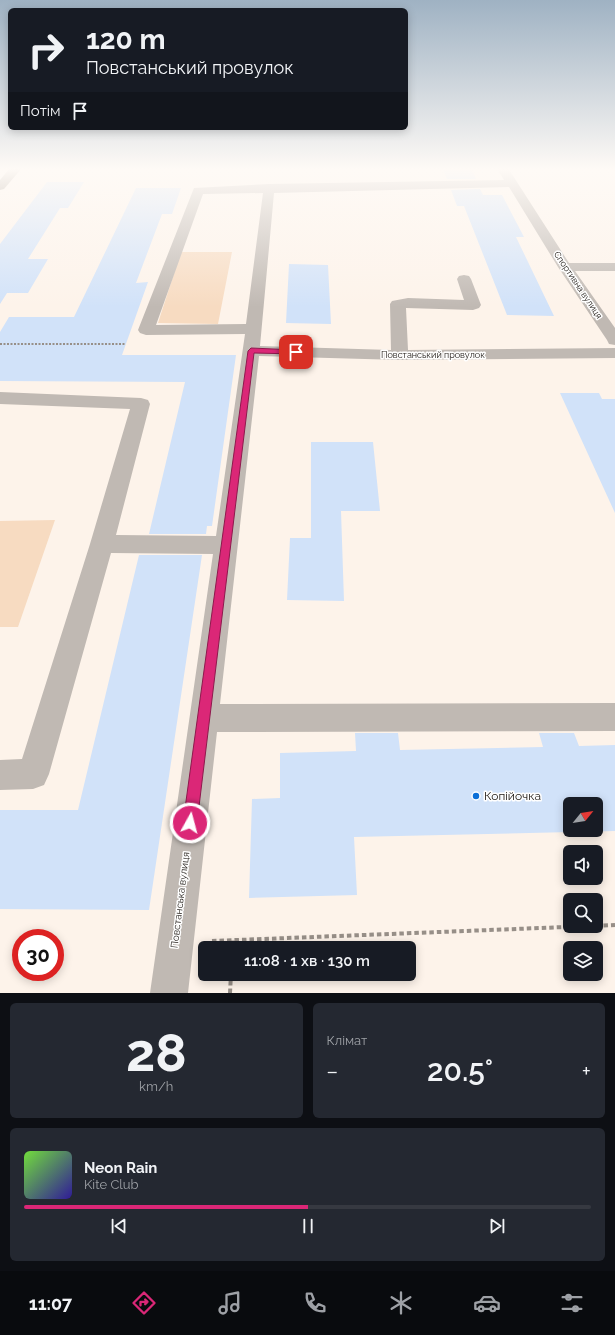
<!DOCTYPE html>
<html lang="uk">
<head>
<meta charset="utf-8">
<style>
  :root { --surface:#171b24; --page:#242831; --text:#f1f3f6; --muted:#9ea1a6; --line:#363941; --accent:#db2777 }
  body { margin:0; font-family:Raleway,sans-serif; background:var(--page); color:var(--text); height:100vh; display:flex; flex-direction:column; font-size:15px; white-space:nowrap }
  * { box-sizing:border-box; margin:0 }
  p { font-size:13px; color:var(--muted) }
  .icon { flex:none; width:22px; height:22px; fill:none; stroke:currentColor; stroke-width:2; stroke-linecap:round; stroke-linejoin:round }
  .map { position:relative; height:993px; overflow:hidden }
  .drawer { display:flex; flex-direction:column; gap:10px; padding:10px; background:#0d0f14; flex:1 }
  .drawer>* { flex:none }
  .banner { position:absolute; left:8px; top:8px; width:400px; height:122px; border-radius:6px; box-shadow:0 2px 10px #0003; background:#171b24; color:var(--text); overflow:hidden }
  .needle { width:26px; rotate:60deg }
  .tools { position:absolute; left:563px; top:797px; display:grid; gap:8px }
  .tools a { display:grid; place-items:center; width:40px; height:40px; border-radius:6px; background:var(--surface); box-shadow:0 2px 10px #0003; font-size:20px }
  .speed { position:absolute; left:12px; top:929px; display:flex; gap:8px; font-size:20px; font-weight:700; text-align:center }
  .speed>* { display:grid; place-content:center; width:52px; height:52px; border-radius:50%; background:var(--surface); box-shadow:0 2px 10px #0003; line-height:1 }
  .speed .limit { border:6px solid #d22; background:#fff; color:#111 }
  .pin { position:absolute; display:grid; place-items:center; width:34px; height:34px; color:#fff; margin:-17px; border-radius:8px; box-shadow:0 2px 6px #0006 }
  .me { position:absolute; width:44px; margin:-22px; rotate:7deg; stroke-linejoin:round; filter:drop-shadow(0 0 3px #0008) }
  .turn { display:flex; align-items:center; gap:14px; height:84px; padding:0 12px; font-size:18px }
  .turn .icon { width:52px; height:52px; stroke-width:2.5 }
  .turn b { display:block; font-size:28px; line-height:34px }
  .then { display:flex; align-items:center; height:38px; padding:0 12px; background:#0003; gap:8px; font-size:15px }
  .big { font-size:30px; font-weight:600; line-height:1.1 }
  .drawer .tile { flex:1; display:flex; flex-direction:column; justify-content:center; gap:6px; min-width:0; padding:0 14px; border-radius:6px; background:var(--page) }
  .drawer .dial { align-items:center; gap:0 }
  .dial b { font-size:52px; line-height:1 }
  .song { display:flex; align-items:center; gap:12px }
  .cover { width:48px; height:48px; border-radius:6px; background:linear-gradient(135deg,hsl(100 70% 55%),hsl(250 70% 35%)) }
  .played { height:4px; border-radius:2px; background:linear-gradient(90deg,var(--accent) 50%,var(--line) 50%) }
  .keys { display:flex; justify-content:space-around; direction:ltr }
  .heat { display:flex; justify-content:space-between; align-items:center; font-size:22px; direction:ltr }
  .drawer .tiles { flex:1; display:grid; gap:10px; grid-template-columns:1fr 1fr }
  .tile:last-child { grid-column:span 2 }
  .trip { position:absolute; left:198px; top:941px; width:218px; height:40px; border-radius:6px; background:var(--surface); box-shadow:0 2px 10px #0003; font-weight:600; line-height:40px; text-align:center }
  .dock { display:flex; height:64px; justify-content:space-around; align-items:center; background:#090b0e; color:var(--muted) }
  .dock .icon { width:28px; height:28px }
  .dock .on { color:var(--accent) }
  .dock b { font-size:18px; color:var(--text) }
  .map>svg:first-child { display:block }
  .green { fill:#f7dbc1 }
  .building { fill:#d1e2f9; fill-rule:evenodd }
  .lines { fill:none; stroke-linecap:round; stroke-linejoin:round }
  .path-far1 { stroke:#978f88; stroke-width:2; stroke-dasharray:2 1.5; stroke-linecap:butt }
  .path { stroke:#978f88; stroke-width:4; stroke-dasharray:4.5 3; stroke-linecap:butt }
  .minor { fill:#c0b9b3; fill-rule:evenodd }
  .major { fill:#92867b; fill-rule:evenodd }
  .route { fill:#db2777; stroke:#8e194d }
  .poi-dot { fill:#0c6fd7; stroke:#fff; stroke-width:1.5 }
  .labels { text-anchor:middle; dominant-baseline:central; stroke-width:3; stroke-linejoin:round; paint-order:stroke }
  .far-street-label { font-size:9px; fill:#1c1712; stroke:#fff }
  .street-label { font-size:10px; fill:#1c1712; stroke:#fff }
  .near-poi-label { font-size:12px; fill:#1c1712; stroke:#fff; text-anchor:start }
</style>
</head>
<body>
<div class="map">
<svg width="615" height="993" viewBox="0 0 615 993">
  <rect width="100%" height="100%" fill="#fdf3ea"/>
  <path class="green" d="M181,252h51l-14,72 -60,-1z
    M55,520l-37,107h-18v-106z"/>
  <path class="building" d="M443,168h28l5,11h-29z
    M47,182h37l-16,26h-8l-32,51h20l-20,34h-21l-7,11v-60z
    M136,188h45l-9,26h-10l-26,69 12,-1 -26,73h114l-24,171h-5l-1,8h-57l36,-152 -185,-1v-49l9,-15h65z
    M480,189l3,6h19l22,42h-8l38,79 -47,-1 -43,-109h-7l-6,-16z
    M289,264l39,1 3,59 -45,-1z
    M560,393h39l3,6h13v114z
    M311,442h62l7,69h-39l3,90 -57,-1 3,-62h21z
    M139,555h63l-53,355 -149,-1v-99h78z
    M355,733h43l2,17 143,-3 -4,-14h35l5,13 36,-1v86l-261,6 3,58 -108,3 3,-99 28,-1v-45l76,-2zM570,804h26v26h-26z"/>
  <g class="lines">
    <path class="path-far1" d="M0,344h126"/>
    <path class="path" d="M596,926l19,-1
      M212,941l379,-15
      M232,948l1,-8
      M230,993l1,-19"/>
    <path class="minor" d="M500,168h8l61,95h46v8h-40l40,57v17l-6,-1 -2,-4 -49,-73 -49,-80 -235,6 -14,153 131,4 -1,-46 2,-3 16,-3 56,2 -7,-21 2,-3 5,-1 5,1 2,3 10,26 -2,3 -6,2 -67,-2 2,42 207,-2v10l-215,2 -141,-4 -39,348 395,-1v28l-398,1 -29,261h-38l63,-439 -102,-1 -62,221 -5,11 -11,4 -33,1v-30l22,-1 68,-215 40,-135 -130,-5v-12l141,6 7,2 2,4 -34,131 100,1 29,-202 -99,1 -6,-2 -2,-3 56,-142 75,-4 235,-4 -6,-10zM263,193l-17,131 -90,1 47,-131z"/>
    <path class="major" d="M10,168h12l-18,21 -4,1v-10z"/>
  </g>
  <linearGradient id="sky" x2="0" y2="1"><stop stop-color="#9fb2c3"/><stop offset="0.55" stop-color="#fefaf6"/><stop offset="1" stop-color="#fefaf6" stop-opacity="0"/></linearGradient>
  <rect width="615" height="307" fill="url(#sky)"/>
  <path class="route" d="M251,348l45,2 4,2 -4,2 -42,-1 -57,470 -2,5 -5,2 -5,-2 -2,-5 65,-472z"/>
  <circle class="poi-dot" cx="476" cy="796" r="4"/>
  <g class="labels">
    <g class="far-street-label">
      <text transform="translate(578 285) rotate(56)">Спортивна вулиця</text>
      <text x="433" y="355">Повстанський провулок</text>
    </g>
    <g class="street-label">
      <text transform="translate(180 900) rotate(-83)">Повстанська вулиця</text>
    </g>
    <g class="near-poi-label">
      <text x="484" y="796">Копійочка</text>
    </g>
  </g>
</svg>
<div class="tools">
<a><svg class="needle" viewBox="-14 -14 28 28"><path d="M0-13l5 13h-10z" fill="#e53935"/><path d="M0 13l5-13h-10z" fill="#9ea1a6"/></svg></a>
<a><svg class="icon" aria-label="sound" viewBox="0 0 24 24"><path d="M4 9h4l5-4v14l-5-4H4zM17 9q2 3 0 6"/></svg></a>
<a><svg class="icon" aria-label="search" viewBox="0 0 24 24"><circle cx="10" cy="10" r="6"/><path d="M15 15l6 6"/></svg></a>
<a><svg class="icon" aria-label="layers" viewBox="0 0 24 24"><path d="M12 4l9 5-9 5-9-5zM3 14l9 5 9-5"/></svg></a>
</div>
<div class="speed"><div class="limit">30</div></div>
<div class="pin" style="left:296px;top:352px;background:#d93025"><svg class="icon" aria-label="arrive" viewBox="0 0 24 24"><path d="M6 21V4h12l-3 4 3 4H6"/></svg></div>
<svg class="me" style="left:190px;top:823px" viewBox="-20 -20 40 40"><circle r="17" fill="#db2777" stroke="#fff" stroke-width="3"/><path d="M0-11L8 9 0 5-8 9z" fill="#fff"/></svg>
<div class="trip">11:08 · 1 хв · 130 m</div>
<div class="banner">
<div class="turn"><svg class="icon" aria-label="right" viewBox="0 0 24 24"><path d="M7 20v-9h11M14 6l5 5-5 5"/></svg><div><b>120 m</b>Повстанський провулок</div></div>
<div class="then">Потім<svg class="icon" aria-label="arrive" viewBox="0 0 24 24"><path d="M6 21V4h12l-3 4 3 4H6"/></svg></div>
</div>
</div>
<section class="drawer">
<div class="tiles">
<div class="tile dial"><b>28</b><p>km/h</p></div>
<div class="tile"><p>Клімат</p>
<div class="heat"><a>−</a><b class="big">20.5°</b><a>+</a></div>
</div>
<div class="tile">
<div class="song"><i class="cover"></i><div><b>Neon Rain</b><p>Kite Club</p></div></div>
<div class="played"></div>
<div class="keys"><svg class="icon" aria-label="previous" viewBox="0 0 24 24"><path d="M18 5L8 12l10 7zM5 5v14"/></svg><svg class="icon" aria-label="pause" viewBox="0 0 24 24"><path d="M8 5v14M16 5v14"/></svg><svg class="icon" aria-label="next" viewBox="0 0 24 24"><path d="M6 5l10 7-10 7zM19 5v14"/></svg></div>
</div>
</div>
</section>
<nav class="dock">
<b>11:07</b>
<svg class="icon on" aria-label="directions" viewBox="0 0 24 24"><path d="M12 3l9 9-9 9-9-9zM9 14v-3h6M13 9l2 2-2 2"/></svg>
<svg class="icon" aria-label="music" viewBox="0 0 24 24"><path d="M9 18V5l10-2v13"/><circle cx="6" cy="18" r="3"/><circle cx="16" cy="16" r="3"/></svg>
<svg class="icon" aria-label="phone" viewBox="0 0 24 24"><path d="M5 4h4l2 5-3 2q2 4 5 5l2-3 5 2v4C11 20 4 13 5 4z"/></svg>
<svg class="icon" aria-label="climate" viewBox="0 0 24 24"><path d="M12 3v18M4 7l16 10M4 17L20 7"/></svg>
<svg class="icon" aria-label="car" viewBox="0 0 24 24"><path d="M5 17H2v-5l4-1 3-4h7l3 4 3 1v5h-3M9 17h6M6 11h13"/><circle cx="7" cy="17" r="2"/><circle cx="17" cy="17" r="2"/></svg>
<svg class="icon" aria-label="filters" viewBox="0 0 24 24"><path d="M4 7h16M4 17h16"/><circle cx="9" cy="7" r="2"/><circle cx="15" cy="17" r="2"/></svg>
</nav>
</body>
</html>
